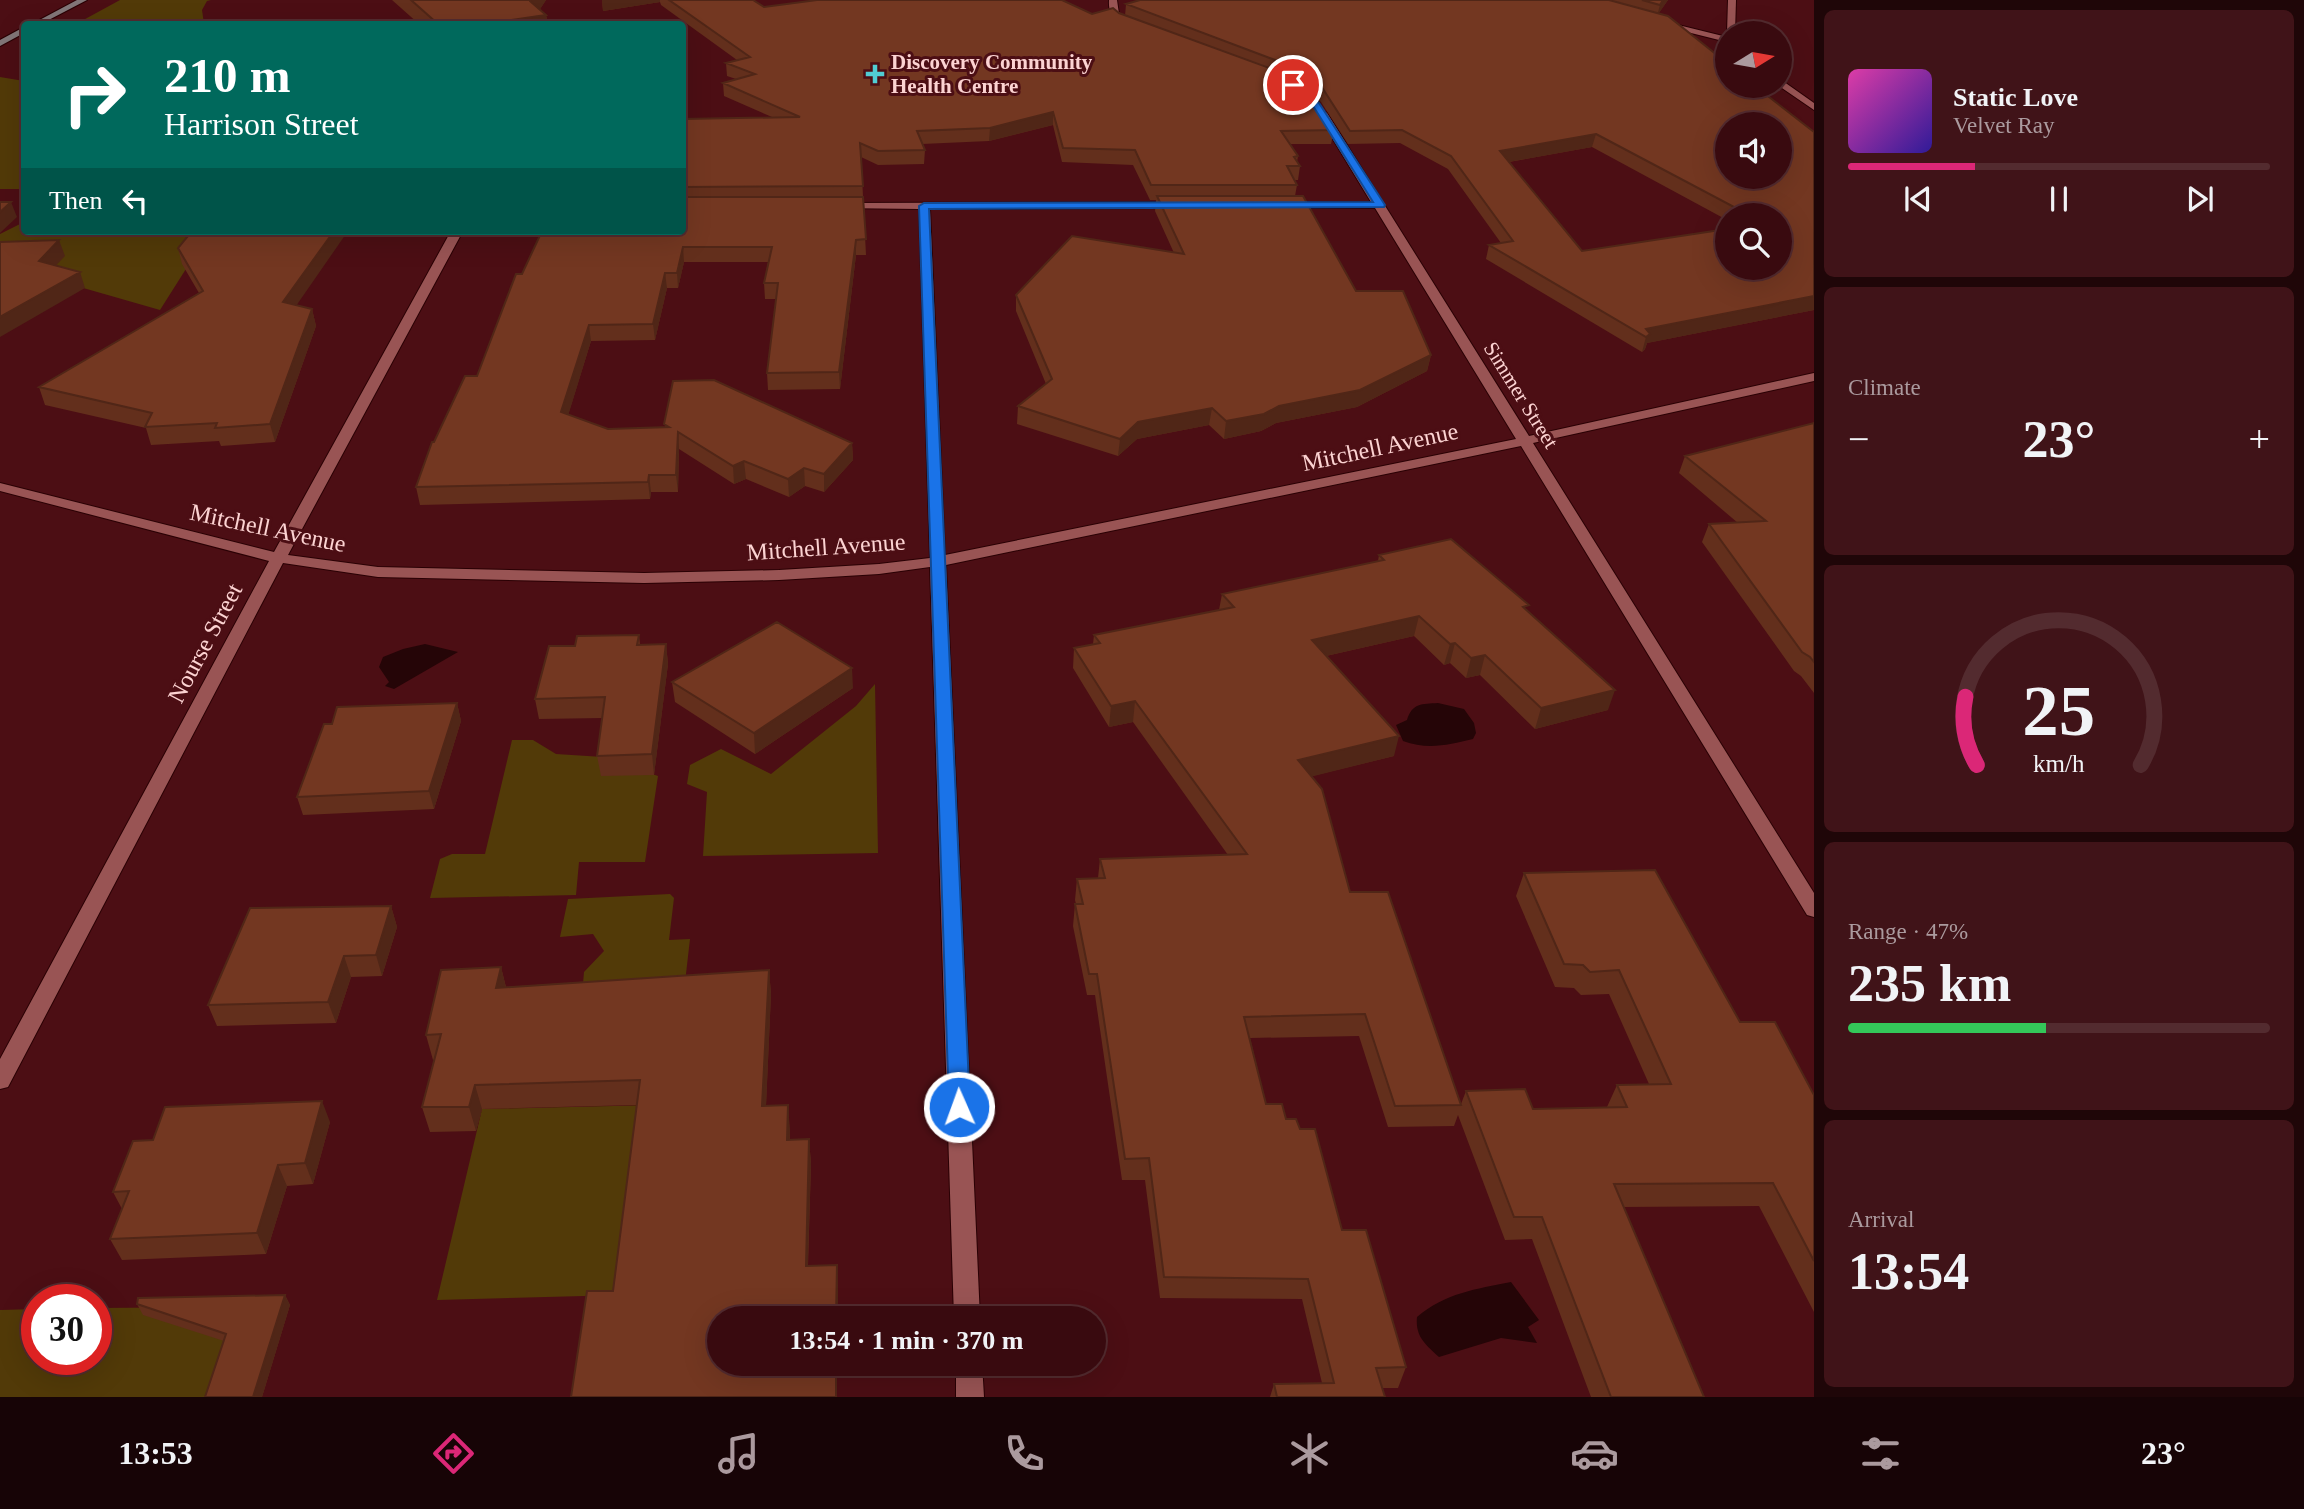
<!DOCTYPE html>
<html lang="en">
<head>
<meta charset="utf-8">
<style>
  :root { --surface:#390a0f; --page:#401318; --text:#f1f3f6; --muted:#ab9a9e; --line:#532b2f; --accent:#db2777 }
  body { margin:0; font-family:Georgia,serif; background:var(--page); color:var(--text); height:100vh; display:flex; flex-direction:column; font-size:26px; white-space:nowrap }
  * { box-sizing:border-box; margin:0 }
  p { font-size:23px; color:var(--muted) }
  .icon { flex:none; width:38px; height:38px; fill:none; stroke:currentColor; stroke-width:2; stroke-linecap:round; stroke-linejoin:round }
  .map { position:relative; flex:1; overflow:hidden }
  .drawer { display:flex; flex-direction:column; gap:10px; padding:10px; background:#1f0608; width:490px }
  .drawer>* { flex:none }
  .banner { position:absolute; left:21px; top:21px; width:665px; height:214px; border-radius:7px; box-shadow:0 7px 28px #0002,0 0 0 2px var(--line); background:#00695c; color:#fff; overflow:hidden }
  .needle { width:46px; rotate:79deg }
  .buttons { position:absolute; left:1715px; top:21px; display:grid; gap:14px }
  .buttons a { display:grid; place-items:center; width:77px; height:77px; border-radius:50%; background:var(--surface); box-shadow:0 7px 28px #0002,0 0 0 2px var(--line); font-size:35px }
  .speed { position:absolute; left:21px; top:1284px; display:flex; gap:14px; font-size:35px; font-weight:700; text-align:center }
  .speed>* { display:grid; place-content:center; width:91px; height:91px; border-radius:50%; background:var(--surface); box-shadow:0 7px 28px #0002,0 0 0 2px var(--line); line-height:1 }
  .speed .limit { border:10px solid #d22; background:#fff; color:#111 }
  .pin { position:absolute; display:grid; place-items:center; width:60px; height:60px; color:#fff; margin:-30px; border:4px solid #fff; border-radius:50%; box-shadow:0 2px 7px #0007 }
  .me { position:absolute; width:77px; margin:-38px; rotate:358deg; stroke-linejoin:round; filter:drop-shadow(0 0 5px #0008) }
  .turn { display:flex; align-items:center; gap:24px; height:147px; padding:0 28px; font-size:32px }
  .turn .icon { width:91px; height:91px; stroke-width:2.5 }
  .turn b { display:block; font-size:49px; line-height:60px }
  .then { display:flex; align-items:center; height:66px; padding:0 28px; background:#0003; gap:14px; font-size:26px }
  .big { font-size:52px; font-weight:700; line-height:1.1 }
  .drawer .widget { flex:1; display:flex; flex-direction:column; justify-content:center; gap:10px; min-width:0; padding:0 24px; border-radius:10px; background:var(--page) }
  .drawer .dial { align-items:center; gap:0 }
  .dial svg { height:182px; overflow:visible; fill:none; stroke:var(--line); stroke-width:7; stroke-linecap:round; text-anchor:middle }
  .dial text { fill:var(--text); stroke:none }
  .song { display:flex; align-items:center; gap:21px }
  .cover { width:84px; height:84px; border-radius:10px; background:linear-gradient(135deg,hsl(320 70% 55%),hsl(250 70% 35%)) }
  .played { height:7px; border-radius:4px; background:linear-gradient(90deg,var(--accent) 30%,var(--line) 30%) }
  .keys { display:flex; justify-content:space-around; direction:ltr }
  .heat { display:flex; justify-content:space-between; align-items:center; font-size:38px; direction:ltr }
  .charge { height:10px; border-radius:5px; background:linear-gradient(90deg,#34c759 47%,var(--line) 0) }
  .trip { position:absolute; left:707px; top:1306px; width:399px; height:70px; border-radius:35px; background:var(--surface); box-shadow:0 7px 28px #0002,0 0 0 2px var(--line); font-weight:700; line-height:70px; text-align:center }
  .dock { display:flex; height:112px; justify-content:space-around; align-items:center; background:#170406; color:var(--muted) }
  .dock .icon { width:49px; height:49px }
  .dock .selected { color:var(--accent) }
  .dock b { font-size:32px; color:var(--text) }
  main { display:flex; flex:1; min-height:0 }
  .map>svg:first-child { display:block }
  .green { fill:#523a08 }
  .water { fill:#250507 }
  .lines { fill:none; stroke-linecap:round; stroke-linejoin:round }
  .street-casing { stroke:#2a0004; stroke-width:2 }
  .secondary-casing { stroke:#2a0004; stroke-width:2 }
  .street { fill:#995454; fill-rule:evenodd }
  .secondary { fill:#827678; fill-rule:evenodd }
  .wall { fill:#632f1c; fill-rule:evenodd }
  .shaded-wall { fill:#502617 }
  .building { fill:#733721; stroke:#502617; stroke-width:2; fill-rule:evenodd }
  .route { fill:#1a73e8; stroke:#114b97; stroke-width:2 }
  .poi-dot { fill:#51ccd3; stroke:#4c0e14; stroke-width:2.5 }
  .labels { text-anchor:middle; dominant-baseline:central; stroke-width:6; stroke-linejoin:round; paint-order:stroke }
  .far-poi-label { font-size:21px; font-weight:bold; fill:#fcd3d2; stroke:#4c0e14; text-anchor:start }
  .far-street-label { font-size:21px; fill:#fcd3d2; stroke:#4c0e14 }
  .street-label { font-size:24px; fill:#fcd3d2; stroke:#4c0e14 }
</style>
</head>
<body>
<main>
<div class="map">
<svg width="1814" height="1397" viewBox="0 0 1814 1397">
  <rect width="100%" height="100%" fill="#4c0e14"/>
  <path class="green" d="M120,0h91l-4,1 -5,9 2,14h-128z
    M0,77l24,4v108h-24z
    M24,222v9h186l-50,79 -115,-33 -45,-31v-12z
    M875,684l3,169 -175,3 4,-64 -20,-8 3,-19 31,-16 50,25 85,-68z
    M512,740h21l23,14 47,3 55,19 -13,86h-66l-3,33 -146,3 10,-39 12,-5h33z
    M670,894l4,4 -5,42 21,-1 -7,61 -102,7 3,-35 20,-21 -11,-17 -33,3 8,-38z
    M697,1104l-75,191 -185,5 45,-191z
    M230,1307l2,37 -18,53h-214v-87l37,-1v51h59v-52z"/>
  <path class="water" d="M425,644l33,8 -64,37 -9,-3 4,-4 -10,-15 4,-10 20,-8z
    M1438,703l26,6 10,14 2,10 -3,6c-24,6 -46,11 -70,2l-7,-16 11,-5c5,-17 15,-16 31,-17z
    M1511,1282l28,38 -11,7 9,16 -36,-5 -62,19c-13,-12 -24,-20 -22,-40 28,-24 59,-28 94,-35z"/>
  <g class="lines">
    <defs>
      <path id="street" d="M1109,0h8l2,14 11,8v4c-15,0 -22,-12 -21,-26z
        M1728,0h8l-1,33h-8z
        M1662,21l65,16v5l-68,-17z
        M1780,79l34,24v7l-35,-24z
        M1322,110l5,3 202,323 285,-63v8l-281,62 281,450v24l-7,-2 -286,-469 -575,119 34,753h-26l-24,-751 -51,7 -100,6 -135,3 -266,-6 -95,-14 -275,524 -8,2v-30l269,-498 -269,-70v-8l274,69 177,-321h12l-175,324 90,12 266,6 135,-3 100,-6 51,-6 -11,-349 -82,-1 -1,-2 5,-3 336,-1 5,3 -5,3 -247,1 15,346 571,-116 -141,-231h-89l-5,-3 5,-3h85l-54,-89z
        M956,1363h26l2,34h-28z"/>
      <path id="secondary" d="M77,0h10l-46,24h-9z
        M24,27v6l-24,13v-6z"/>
    </defs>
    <use href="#street" class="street-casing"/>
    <use href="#secondary" class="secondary-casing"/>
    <use href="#street" class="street"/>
    <use href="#secondary" class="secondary"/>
  </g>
  <path class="wall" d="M392,0h154l-6,9 6,6 2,9h-129z
    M602,0h151l11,7 53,-7h245l30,14 21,-6 6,5 11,4 -5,-1 1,-12 14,-4h528l-10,14 10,2 59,47v23h28l59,46v178l-167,33 -2,6 -3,3 -156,-93 3,-14 12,-2 -53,-74 -48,-26 -52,1 -27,-42 -24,-21 -3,-1 18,15 22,35 -3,14h-41l8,12 -1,6 3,4 -2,14h-4l3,5 -2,11h8l53,95h47l28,64 -4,16 -70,36 -81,16 -15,8 -37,8 -15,-14 -72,14 -19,17 -101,-32 1,-18 28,-22 -30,-73v-16l56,-59 102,17 -19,-42 1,-11h-6l-17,-35 -71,-3 -9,-37 -64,16 -67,3 3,6 -1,14 -46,1 -17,-8 5,98h-10l-16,134 -72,1 -1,-17 9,-74h-11l-1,-16 4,-21h-84l-6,26h-11l-12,52 -64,1 -23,74 40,14 57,-2 8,-46 41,-1 138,63 1,17 -29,32 -19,-6 -16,11 -43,-18 -12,5 -55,-35 -1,43h-27l-1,7 -230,6 -4,-18 16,-45h2l31,-66h12l39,-102h6l20,-43h140v-112l90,-2 -48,-21 -1,-13 13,-4 -9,-3 -1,-13 11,-3 -76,-55 -1,-3 -57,9zM1727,124h53v53h-53zM1592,147l135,73v-5h53v53h-53v-39l-145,22 -73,-89z
    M178,248l118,57 16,4 4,17 -41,116 -54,4 -2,-5 -68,4 -5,-17 -101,-23 -6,-18 160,-94 -17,-29z
    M1814,423v270l-13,-17 -7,-5 -92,-129 7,-18 29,-1 -59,-50 6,-17z
    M1379,555l148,56 81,99 -73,19 -55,-54 -14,3 -16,-15 -6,2 -30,-29 -88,20 68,100 -82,20 38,116 111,212 5,-13 67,18 74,-2 10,-22 32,-1 -40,-90 -28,1 -7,-7 -19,-1 -39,-91 8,-23 216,149 74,73v217l-55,-106 -136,1 81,190h-113l-59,-158 -27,1 -47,-125 -4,11 -66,1 -29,-91 -109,2 16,66 34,25 42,101 64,137 -8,21h-16l3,9h-115l4,-13 48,-1 -20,-84 -142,-1 -15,-118h-23l-27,-185h-8l-14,-69 2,-22h1l-1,-4 2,-21 21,-1 2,-19 128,-4 -95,-133 -24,5 -36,-59 1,-20 19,-4 1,-9 125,-25 3,-16 156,-33z
    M639,635l1,9h26l2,20 -14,111 -53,1 -4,-20 6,-38 -64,1 -4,-20 40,-53z
    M672,682l181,6 -98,66 -80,-52z
    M457,703l4,18 -27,88 -131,6 -6,-18z
    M391,906l6,21 -15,49 -31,1 -15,46 -119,3 -9,-21z
    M501,967l5,20 263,-17 2,24 -5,111h22l2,35 19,-1 2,25 -3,102 29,-1 1,53h-119v45h118v34h-266l16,-106h26l24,-186 -155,4 -6,22 -46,1 -8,-25 13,-48 -2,1 -7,-25 15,-65z
    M330,1122l-17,62 -26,2 -21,68 -144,6 -12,-21 12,-30 -9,-17 40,-52z
    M285,1295l5,10 -28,92h-57l19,-56 -81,-26 -6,-11z"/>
  <path class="shaded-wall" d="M530,0h16l-11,17 11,-2 2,9h-65z
    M602,0h58v2l-57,9z
    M1663,0h5l-11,16 3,-11z
    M1053,112v13l-64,16 1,-13z
    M1596,134l-4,13 -95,17 3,-13z
    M11,202l6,15 -17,16v-21z
    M334,231h14l-61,88 -4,-17z
    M59,240l6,16 -20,21 -6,-16z
    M856,240v15l-16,134 -1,-17z
    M683,247l1,15 -6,26 -1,-15z
    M80,272l5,16 -85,49v-20z
    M665,273l2,15 -12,52 -2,-16z
    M1814,296v14l-167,33 -2,6 -3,3 4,-15v-8z
    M312,309l4,17 -41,116 -5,-18z
    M589,325l2,16 -27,88 -3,-17z
    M1431,355l-4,16 -70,36 -81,16 -15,8 -37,8 2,-18z
    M1212,408l-3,17 -72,14 -19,17 2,-17 18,-17z
    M678,432l1,17 -1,43 -2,-17z
    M852,443l1,17 -29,32v-18z
    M744,461l2,18 -12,5 -1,-18z
    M804,468l1,18 -16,11 -1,-18z
    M649,475l2,17 -1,7 -2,-17z
    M1419,616l-5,20 -106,24 4,-20z
    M1455,643l-5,20 -6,2 6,-21z
    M666,644l2,20 -14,111 -2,-21z
    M1485,655l-5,20 -14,3 5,-20z
    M852,668l1,20 -98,66 -1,-21z
    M1615,690l-7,20 -73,19 6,-21z
    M1135,701l-2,21 -24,5 2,-21z
    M457,703l4,18 -27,88 -5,-18z
    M1399,736l-5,20 -100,25 4,-21z
    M391,906l6,21 -15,49 -6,-21z
    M344,956l7,21 -15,46 -8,-21z
    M501,967l6,25 -11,-4z
    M769,970l2,24 -6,136 -3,-24z
    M475,1085l7,24 -6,22 -7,-24z
    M322,1101l8,21 -17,62 -8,-21z
    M788,1105l2,25 -1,34 -2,-24z
    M809,1139l2,25 -4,126 -1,-24z
    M278,1165l9,21 -21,68 -9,-21z
    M837,1265l1,24v29h-2z
    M285,1295l5,10 -28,92h-9z
    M836,1363h1v34h-1z"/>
  <path class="building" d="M411,0h119v1l16,14 -63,9h-45z
    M669,0h84l11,7 53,-7h245l30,14 21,-6 6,5 172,63 21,19 22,35 -53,1 17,25 -4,1 6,9h-13l10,19h-146l-16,-35 -72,-2 -10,-36 -63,16 -73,3 8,19 -47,1 -18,-8 3,43 -181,1v-68l118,-2 -77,-34 32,-9 -29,-11 24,-6z
    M1140,0h469l59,16 59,47v23h28l59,46v164l-168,33 4,5 -4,3 -157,-92 24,-4 -62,-85 -49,-26 -52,1 -27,-42 -24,-20 -173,-65zM1727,124h53v53h-53zM1596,134l153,81h31v53h-53v-39l-145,22 -82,-100z
    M1642,0h21l-3,5z
    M1157,196h146l53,95h47l28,64 -71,35 -81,16 -15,8 -38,7 -14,-13 -74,14 -18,17 -102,-33 34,-27 -36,-84 56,-59 112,18z
    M682,197h181l3,42 -10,1 -17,132 -72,1 11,-90h-14l8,-36h-89l-6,26h-12l-12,51 -64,1 -28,87 47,17 61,-2 -5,-3 9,-43 41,-1 138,63 -28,31 -20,-6 -16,11 -44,-18 -11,5 -55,-34 -2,43h-27l-1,7 -232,5 16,-45h2l31,-66h12l39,-102h6l20,-43h140z
    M0,202h11l-11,10z
    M192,231h142l-51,71 29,7 -42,115 -55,4 2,-5 -72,4 7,-14 -113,-26 164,-96 -25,-43z
    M59,240l-20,21 41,11 -80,45v-75z
    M1814,423v239l-4,-5 -8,-5 -93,-128 57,-3 -81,-65z
    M1451,539l78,66 -6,2 92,83 -74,18 -56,-53 -14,3 -16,-15 -5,1 -31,-28 -107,24 87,96 -101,24 24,29 28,103h38l73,213 -66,1 -30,-92 -121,3 22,87h16l4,15h10l4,10h15l27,101h24l40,137 -30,1 9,29h-108l-3,-13 60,-1 -26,-104 -144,-2 -15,-119 -24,1 -28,-185h-8l-14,-70h8l-6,-25 28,-1 -5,-19 147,-5 -112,-153 -24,5 -37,-58 26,-5 -6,-8 140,-28 -12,-13 162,-34 -5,-5z
    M777,622l75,46 -98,65 -82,-51z
    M639,635l-2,10 29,-1 -14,110 -55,2 8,-59 -70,2 14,-53h26l2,-10z
    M457,703l-28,88 -132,6 27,-73h8l5,-17z
    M1655,870l85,152h35l39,73v166l-41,-78 -159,1 90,213h-93l-69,-180h-28l-48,-126 59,-2 8,20 94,-2 -10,-22 54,-1 -52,-114 -29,2 -7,-7 -19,-1 -40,-91z
    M391,906l-15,49 -32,1 -16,46 -120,3 42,-97z
    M501,967l-5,21 273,-18 -7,136 26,-1 -1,35 22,-1 -3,127 31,-1 -1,53h-117v45h117v34h-265l16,-106h26l27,-211 -165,5 -6,22h-47l19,-73 -15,1 15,-65z
    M322,1101l-17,62 -27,2 -21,68 -147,6 19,-48 -16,1 20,-51 20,-1 12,-33z
    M285,1295l-32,102h-48l21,-63 -89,-30 1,-6z"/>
  <path class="route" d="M1293,83l26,20 66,102 -1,2 -455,2 41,898 -3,6 -8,3 -7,-3 -3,-6 -30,-901 5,-3 449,-1 -60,-96 -24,-21z"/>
  <path class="poi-dot" d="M871.5 63.5h7v7h7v7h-7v7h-7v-7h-7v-7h7z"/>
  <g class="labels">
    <g class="far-poi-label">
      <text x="891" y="62">Discovery Community<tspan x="891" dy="24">Health Centre</tspan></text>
    </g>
    <g class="far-street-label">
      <text transform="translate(1521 395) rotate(58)">Simmer Street</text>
    </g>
    <g class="street-label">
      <text transform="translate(1380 447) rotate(-12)">Mitchell Avenue</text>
      <text transform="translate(268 528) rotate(12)">Mitchell Avenue</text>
      <text transform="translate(826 547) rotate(-4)">Mitchell Avenue</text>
      <text transform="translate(205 643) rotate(-62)">Nourse Street</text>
    </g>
  </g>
</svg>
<div class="buttons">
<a><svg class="needle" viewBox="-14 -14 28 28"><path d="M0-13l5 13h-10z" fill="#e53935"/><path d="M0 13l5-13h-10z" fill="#ab9a9e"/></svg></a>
<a><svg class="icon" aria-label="sound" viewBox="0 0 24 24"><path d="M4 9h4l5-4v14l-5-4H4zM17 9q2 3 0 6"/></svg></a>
<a><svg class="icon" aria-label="search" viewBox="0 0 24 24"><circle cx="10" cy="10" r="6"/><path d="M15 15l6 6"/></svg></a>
</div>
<div class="speed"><div class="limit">30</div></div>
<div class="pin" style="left:1293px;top:85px;background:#d93025"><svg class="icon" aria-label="arrive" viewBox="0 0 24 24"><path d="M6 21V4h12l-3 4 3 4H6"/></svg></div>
<svg class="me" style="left:959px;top:1107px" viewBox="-20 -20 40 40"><circle r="17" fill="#1a73e8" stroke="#fff" stroke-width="3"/><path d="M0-11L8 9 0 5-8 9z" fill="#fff"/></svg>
<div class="trip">13:54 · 1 min · 370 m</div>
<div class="banner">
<div class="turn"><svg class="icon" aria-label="right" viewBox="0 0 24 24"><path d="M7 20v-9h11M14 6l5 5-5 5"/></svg><div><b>210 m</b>Harrison Street</div></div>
<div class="then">Then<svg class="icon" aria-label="left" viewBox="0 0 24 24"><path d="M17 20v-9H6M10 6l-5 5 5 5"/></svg></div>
</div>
</div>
<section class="drawer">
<div class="widget">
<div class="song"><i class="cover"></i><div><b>Static Love</b><p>Velvet Ray</p></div></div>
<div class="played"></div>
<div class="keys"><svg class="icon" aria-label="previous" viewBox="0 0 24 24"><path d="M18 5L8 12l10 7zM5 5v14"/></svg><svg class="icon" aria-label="pause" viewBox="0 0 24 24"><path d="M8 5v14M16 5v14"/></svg><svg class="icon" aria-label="next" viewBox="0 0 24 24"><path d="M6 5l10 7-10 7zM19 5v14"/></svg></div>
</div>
<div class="widget"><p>Climate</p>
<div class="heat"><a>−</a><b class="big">23°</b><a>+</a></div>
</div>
<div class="widget dial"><svg viewBox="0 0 100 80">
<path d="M14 69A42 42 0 1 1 86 69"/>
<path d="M14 69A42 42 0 0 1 9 39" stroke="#db2777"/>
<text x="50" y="56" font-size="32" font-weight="700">25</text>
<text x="50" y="72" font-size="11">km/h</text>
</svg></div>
<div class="widget"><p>Range · 47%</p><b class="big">235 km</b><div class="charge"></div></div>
<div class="widget"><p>Arrival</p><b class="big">13:54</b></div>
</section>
</main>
<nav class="dock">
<b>13:53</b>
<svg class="icon selected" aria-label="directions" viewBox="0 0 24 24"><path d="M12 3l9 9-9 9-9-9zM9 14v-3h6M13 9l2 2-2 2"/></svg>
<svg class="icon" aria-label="music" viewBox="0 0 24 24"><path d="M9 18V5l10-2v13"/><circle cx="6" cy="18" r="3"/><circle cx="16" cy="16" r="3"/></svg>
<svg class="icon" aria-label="phone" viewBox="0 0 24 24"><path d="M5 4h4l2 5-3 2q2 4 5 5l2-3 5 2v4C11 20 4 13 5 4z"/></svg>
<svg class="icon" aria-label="climate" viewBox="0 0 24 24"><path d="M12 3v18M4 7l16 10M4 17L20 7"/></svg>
<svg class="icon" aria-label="car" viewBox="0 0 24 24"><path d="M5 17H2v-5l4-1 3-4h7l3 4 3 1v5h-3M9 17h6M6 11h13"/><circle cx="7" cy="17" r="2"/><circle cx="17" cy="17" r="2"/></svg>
<svg class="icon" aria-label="filters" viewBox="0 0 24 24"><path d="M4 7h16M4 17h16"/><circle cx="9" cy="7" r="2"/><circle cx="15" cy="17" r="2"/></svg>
<b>23°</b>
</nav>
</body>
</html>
